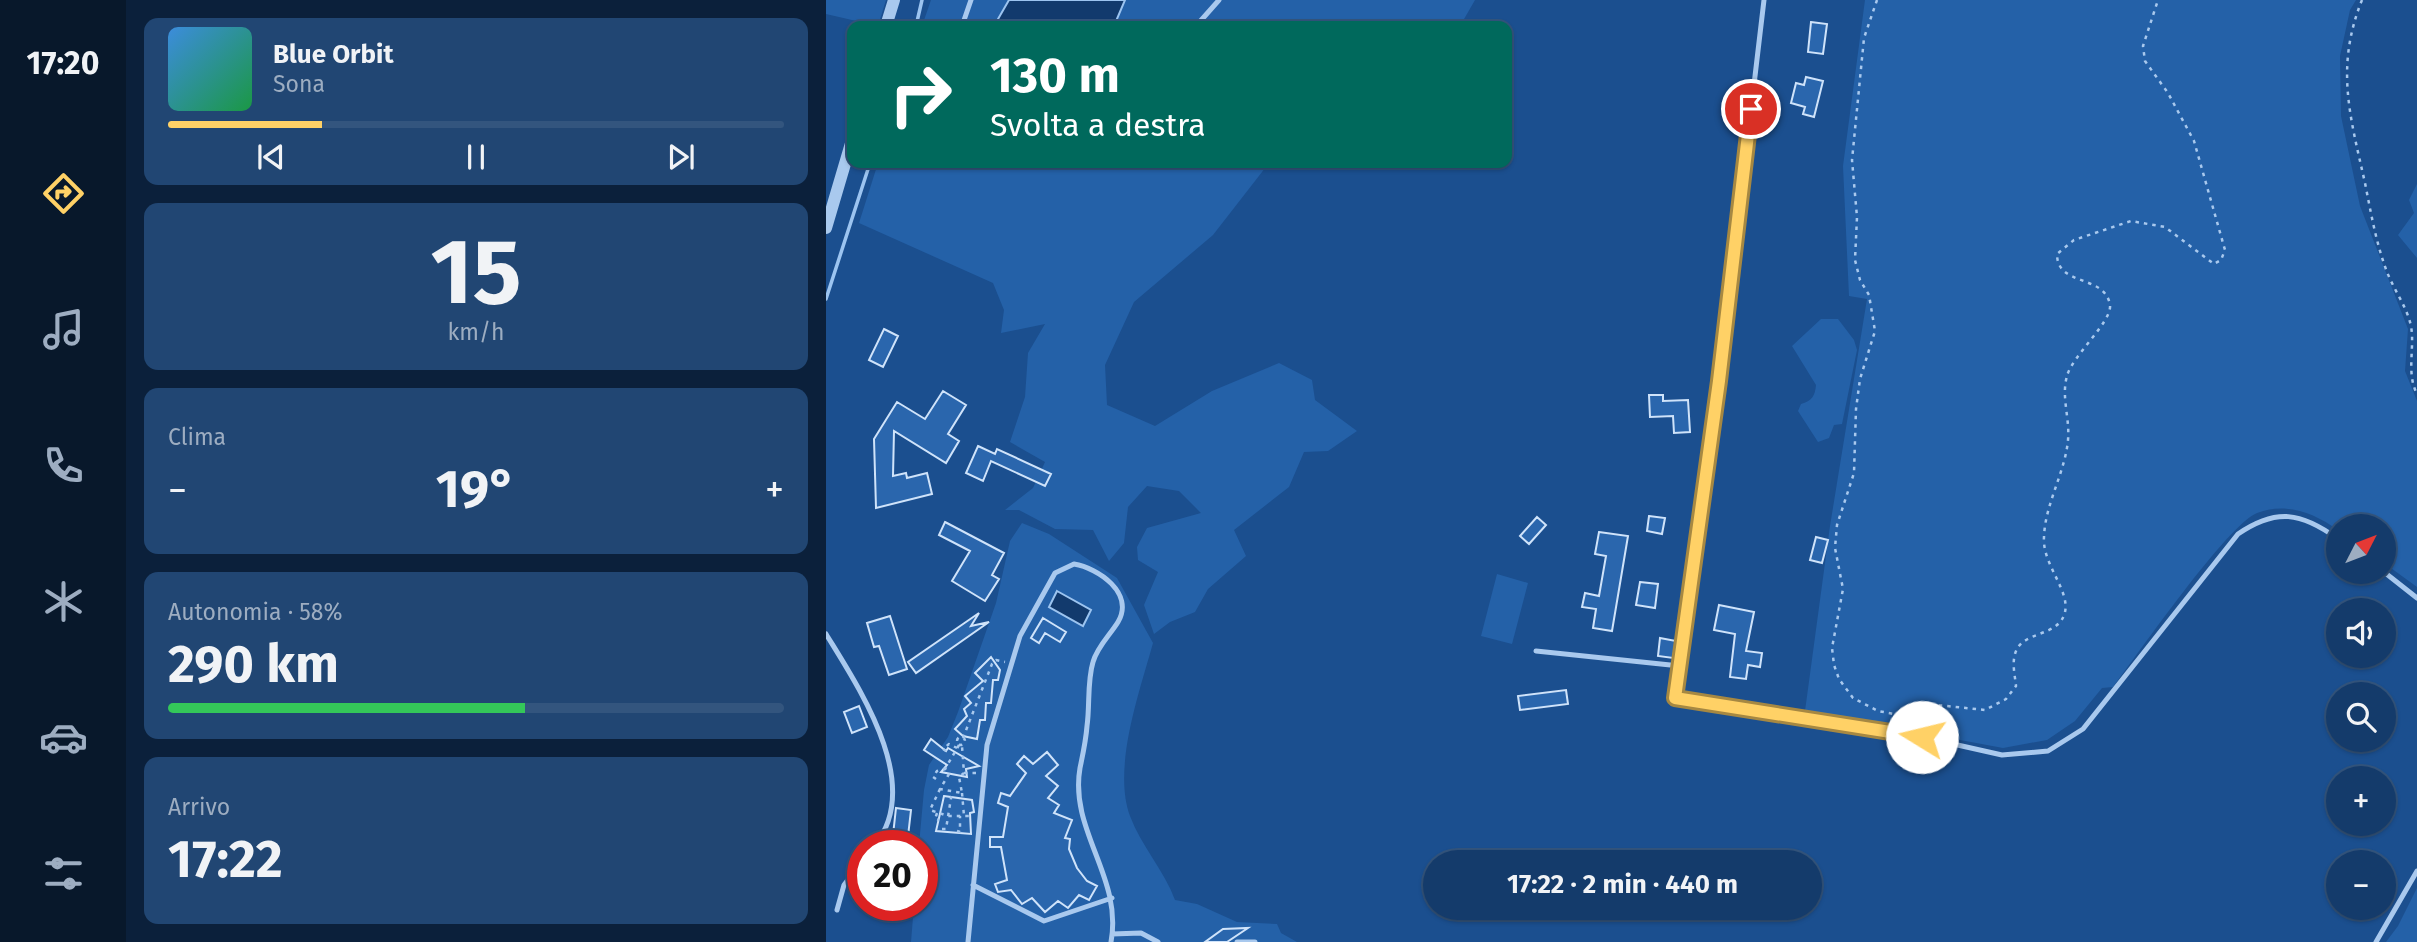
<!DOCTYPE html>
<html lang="it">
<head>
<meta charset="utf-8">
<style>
  :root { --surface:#143b6b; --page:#214673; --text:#f1f3f6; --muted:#9dadc1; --line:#33557e; --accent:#ffd166 }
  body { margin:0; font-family:"Fira Sans",sans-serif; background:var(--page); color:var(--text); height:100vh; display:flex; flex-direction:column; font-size:26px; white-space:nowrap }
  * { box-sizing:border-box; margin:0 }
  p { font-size:23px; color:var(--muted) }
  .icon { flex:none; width:38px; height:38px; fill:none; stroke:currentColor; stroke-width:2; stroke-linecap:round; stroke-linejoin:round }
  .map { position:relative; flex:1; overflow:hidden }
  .drawer { display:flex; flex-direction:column; gap:18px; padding:18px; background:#0b203b; width:700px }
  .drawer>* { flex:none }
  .guide { position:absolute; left:21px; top:21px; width:665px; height:147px; border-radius:14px; box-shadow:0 2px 5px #0004,0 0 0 2px var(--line); background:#00695c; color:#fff; overflow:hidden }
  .needle { width:46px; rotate:48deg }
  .controls { position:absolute; left:1500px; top:514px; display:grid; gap:14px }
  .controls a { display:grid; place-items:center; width:70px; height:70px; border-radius:50%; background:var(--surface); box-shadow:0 2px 5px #0004,0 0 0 2px var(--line); font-size:35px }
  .speed { position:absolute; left:21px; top:830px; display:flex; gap:14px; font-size:35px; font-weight:700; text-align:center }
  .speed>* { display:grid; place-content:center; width:91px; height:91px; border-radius:50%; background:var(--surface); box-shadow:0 2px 5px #0004,0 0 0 2px var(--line); line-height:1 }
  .speed .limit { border:10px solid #d22; background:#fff; color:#111 }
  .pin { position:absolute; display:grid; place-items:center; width:60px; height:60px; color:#fff; margin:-30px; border:4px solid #fff; border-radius:50%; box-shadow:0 2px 7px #0007 }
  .me { position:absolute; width:77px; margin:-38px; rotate:279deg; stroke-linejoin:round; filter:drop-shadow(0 0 5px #0008) }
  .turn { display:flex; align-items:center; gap:24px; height:147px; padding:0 28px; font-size:32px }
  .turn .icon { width:91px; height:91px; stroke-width:2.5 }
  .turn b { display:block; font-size:49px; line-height:60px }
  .big { font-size:52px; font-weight:700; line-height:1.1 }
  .drawer .widget { flex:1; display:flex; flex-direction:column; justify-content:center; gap:10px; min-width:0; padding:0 24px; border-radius:14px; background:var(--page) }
  .drawer .dial { align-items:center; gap:0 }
  .dial b { font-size:91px; line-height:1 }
  .song { display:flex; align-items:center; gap:21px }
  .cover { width:84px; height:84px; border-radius:10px; background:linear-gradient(135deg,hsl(210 70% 55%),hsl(140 70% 35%)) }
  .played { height:7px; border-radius:4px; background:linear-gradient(90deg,var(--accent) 25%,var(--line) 25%) }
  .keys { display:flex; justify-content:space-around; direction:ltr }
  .heat { display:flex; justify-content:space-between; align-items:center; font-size:38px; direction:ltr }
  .charge { height:10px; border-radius:5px; background:linear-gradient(90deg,#34c759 58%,var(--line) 0) }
  .trip { position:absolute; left:597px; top:850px; width:399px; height:70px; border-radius:35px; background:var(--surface); box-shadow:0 2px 5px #0004,0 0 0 2px var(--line); font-weight:700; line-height:70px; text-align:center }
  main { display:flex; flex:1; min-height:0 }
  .tab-bar { display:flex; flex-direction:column; width:126px; justify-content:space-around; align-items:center; background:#08182b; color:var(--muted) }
  .tab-bar .icon { width:49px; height:49px }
  .tab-bar .selected { color:var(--accent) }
  .tab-bar b { font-size:32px; color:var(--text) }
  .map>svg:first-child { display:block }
  .green { fill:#2461a8 }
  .water { fill:#123a6d; stroke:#9cc4f0; stroke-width:2 }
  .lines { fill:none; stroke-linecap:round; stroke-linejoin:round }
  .stream { stroke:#9cc4f0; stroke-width:3.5 }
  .building { fill:#2a66ad; stroke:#cfe3fa; stroke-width:2 }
  .path { stroke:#a9c9ee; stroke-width:2.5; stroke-dasharray:3.5 5; stroke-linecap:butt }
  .service { stroke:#a9c9ee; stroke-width:5 }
  .tertiary { stroke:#a9c9ee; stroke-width:12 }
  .route-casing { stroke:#a68842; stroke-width:18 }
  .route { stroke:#ffd166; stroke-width:12 }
</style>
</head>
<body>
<main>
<nav class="tab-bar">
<b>17:20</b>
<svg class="icon selected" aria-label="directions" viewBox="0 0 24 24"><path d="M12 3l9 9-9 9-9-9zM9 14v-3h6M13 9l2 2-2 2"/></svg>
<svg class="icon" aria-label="music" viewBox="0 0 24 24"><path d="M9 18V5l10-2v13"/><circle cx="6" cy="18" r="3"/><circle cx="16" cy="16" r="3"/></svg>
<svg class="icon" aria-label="phone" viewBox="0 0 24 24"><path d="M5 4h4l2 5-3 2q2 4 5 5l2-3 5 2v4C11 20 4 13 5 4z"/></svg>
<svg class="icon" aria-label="climate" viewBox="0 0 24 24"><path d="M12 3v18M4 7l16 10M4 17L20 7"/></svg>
<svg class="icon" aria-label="car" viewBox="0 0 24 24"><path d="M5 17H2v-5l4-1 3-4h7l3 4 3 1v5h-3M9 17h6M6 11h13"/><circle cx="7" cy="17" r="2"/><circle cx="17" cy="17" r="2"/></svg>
<svg class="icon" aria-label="filters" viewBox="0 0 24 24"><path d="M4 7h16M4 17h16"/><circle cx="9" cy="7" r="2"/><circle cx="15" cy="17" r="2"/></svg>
</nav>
<section class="drawer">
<div class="widget">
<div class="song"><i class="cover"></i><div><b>Blue Orbit</b><p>Sona</p></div></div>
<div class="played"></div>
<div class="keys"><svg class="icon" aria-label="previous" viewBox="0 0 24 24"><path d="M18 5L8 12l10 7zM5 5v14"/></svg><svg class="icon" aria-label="pause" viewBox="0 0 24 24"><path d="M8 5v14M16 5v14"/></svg><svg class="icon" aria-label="next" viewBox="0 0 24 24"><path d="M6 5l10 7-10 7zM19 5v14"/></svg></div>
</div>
<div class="widget dial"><b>15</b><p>km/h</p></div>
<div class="widget"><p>Clima</p>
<div class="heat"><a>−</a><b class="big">19°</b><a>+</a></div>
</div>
<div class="widget"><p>Autonomia · 58%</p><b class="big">290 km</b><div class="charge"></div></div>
<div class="widget"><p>Arrivo</p><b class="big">17:22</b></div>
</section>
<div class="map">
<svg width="1591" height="942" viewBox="0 0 1591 942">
  <rect width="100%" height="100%" fill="#1b4f8f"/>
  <path class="green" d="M0,0h60l-8,26 -52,-12z
    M105,0h544l-15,26h-538z
    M1039,0h491l-6,10 -10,46 1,60 19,90 48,123 -3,42 12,30v186l-33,-24v-36h-46v3c-24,-17 -51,-28 -81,-17 -30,12 -119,141 -144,174l-11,1 -27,33 -28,19 -44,8 -198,-37 25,-185 37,-227 -18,-3 -6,-130z
    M52,163h391l-56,72 -79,67 -29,63 2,40 48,21 57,-35 67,-28 33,17 3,20 42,31 -29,20 -24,1 -15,35 -55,43 12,26 -38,33 -13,23 -25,10 -16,12 -10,-29 14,-33 -20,-12 -1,-13 10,-19 54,-15 -22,-22 -32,-5 -19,21 -4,36 -15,18 -16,-31 -38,-1 -36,-19h-14l28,-22 12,-26 -35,-20 15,-45 3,-44 17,-29 -44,9 3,-23 -11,-27 -134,-60z
    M1591,184v74l-19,-23 16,-22 -5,-13z
    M995,319h17l16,21 3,10 -15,74 -8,1 -5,13 -11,4 -20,-31 3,-7c11,-3 14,-8 15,-19l-24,-39z
    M196,523l27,11 68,44 36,65c-13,48 -41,124 -23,173 11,30 34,54 45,84l22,4 40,18 40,2 4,9 16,9h-386l3,-37h8v-60h-3l5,-55 5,-25 19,-28 10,-25 38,-109 14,-62z
    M671,574l31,9 -16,61 -31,-8z
    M1591,888v54h-31l12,-16z"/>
  <path class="water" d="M183,0h116l-11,26h-120z
    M231,591l34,19 -8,16 -34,-19z"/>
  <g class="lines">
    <path class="stream" d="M90,26l6,-26
      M0,299l44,-136"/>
  </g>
  <path class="building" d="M985,22l16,2 -4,30 -15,-2z
    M980,77l17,4 -9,36 -11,-3 2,-7 -14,-4 5,-20 8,2z
    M58,329l14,7 -15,31 -14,-7z
    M117,391l23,14 -18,29 11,7 -13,22 -52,-32 -1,45 13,-3 1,5 20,-5 5,21 -56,14 -2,-69 23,-37 28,17z
    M823,395h14v6l25,-1 2,32 -16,1 -1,-17 -23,1z
    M152,446l17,8 2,-5 54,25 -6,12 -54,-25 -8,20 -17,-8z
    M823,516l16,2 -3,16 -15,-3z
    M711,517l9,8 -17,19 -9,-8z
    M119,522l59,31 -12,22 7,4 -14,22 -33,-20 18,-30 -31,-16z
    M773,532l29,4 -16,95 -19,-3 3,-19 -14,-2 3,-14 14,3 7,-40 -11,-2z
    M990,537l12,3 -6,23 -12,-3z
    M814,582l18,2 -3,24 -19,-3z
    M893,605l35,7 -8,39 16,2 -2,14 -12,-2 -2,14 -16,-2 5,-43 -21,-4z
    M153,613l-8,13 18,-4 -73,51 -8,-11z
    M64,616l17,53 -18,6 -10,-29 -5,1 -7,-24z
    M217,618l23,14 -6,10 -15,-9 -6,10 -8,-5z
    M834,638l16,3 -3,17 -15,-2z
    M165,657l9,13 -2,10h-5l-2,23h-5l-1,17h-5l-3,19 -14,-3 -8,-7 12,-13 -3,-7 7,-6 -6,-7 18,-15 -8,-8z
    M740,690l2,14 -48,6 -2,-14z
    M33,706l8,21 -15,6 -8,-21z
    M105,739l15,12 2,-3 31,18 -13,3 1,8 -26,-5 6,-7 -23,-15z
    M221,752l11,13 -12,11 12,10 -10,12 11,7 -5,8 18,7 -7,18 5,1 -1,10 8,19 10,13 10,5 -8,14 -10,-5 -11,13 -10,-7 -13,11 -13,-14 -10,6 -11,-14 -13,2 -3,-8 12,-4 -6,-33h-11v-10h13l5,-30 -10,-4 3,-10 9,3 16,-23 -9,-9 7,-8 9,8z
    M118,796l28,4 2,12 -4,1 1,21 -35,-3z
    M70,808l15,2 -4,35 -15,-1z
    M422,928l-21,14h-22l18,-13z"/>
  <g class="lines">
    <path class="path" d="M1051,0l-13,38 -12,122 5,57 -2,43 5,20 9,15 6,36 -15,48 -4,30 -2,64 -17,52 -2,23 8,41 -11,59 2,17 5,14 14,19 25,13 16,3 43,-9 48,5 21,-11 10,-13c-1,-10 -4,-22 -1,-32 6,-24 44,-16 50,-42 5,-22 -23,-48 -21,-75 1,-33 21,-64 24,-97 2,-22 -7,-43 -1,-64 5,-20 45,-54 43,-71 -5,-31 -53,-18 -53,-51l17,-14 57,-19 34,6 49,37 7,-4 4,-10 -31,-109 -26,-48 -23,-32 -2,-15 15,-46
      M1536,0c-27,67 -12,116 3,183 6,30 11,60 22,89 7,18 20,35 24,54 4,22 -5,47 6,68
      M131 741a4 4 0 1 1 8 0a4 4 0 1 1-8 0Z
      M137,738l29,-74 4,-4 9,2
      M133,745l-14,24 4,5 -9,15 22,4 -3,-16 5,-4 -2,-27
      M120,751l-3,-2 6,-5 8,4
      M138,773h14
      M110,779l-3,-2 4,-6 8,-2
      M114,789l-10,21 18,6h24
      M136,793l2,23
      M111,813l-2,6 4,1
      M116,829h4l6,-37
      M131,831l3,1v-16"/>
    <path class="service" d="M938,0l-45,381 -44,317 247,39 80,18 46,-4 35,-22 155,-195c38,-26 63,-22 100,5
      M136,26l9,-26
      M370,26l23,-26
      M226,163h19
      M1558,572l33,26
      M0,634c33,54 98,150 49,211
      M710,651l144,15
      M147,885l71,36 68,-23
      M11,910l7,-25 19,-25
      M286,934l29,-1 17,9
      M142,942l19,-197 33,-109 35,-63 19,-9c24,4 61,29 44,58 -8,13 -21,25 -25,40 -6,20 -3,43 -6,64 -1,14 -4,28 -7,42 -11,63 43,109 31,174
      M411,942h18
      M1550,942l41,-71"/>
    <path class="tertiary" d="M60,26l8,-26
      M0,228l26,-88"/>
  </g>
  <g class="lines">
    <defs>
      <path id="route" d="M925,109l-32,272 -44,317 247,39"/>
    </defs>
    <use href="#route" class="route-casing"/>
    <use href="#route" class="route"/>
  </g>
</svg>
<div class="controls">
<a><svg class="needle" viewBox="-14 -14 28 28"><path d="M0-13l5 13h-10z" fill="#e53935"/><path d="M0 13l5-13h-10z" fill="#9dadc1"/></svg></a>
<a><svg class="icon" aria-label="sound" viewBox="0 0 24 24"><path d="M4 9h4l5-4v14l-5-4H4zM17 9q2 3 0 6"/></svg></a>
<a><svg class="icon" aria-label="search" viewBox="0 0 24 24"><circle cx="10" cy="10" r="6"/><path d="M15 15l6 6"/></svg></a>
<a>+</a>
<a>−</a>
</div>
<div class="speed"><div class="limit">20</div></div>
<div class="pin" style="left:925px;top:109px;background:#d93025"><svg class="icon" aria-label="arrive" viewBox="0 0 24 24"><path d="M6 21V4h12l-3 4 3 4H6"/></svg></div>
<svg class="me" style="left:1096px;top:737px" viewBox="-20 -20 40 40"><circle r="19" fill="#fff"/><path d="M0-13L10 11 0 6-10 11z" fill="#ffd166"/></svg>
<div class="trip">17:22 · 2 min · 440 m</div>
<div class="guide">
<div class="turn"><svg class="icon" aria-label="right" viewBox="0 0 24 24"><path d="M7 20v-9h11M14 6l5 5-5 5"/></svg><div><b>130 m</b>Svolta a destra</div></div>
</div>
</div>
</main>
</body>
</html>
